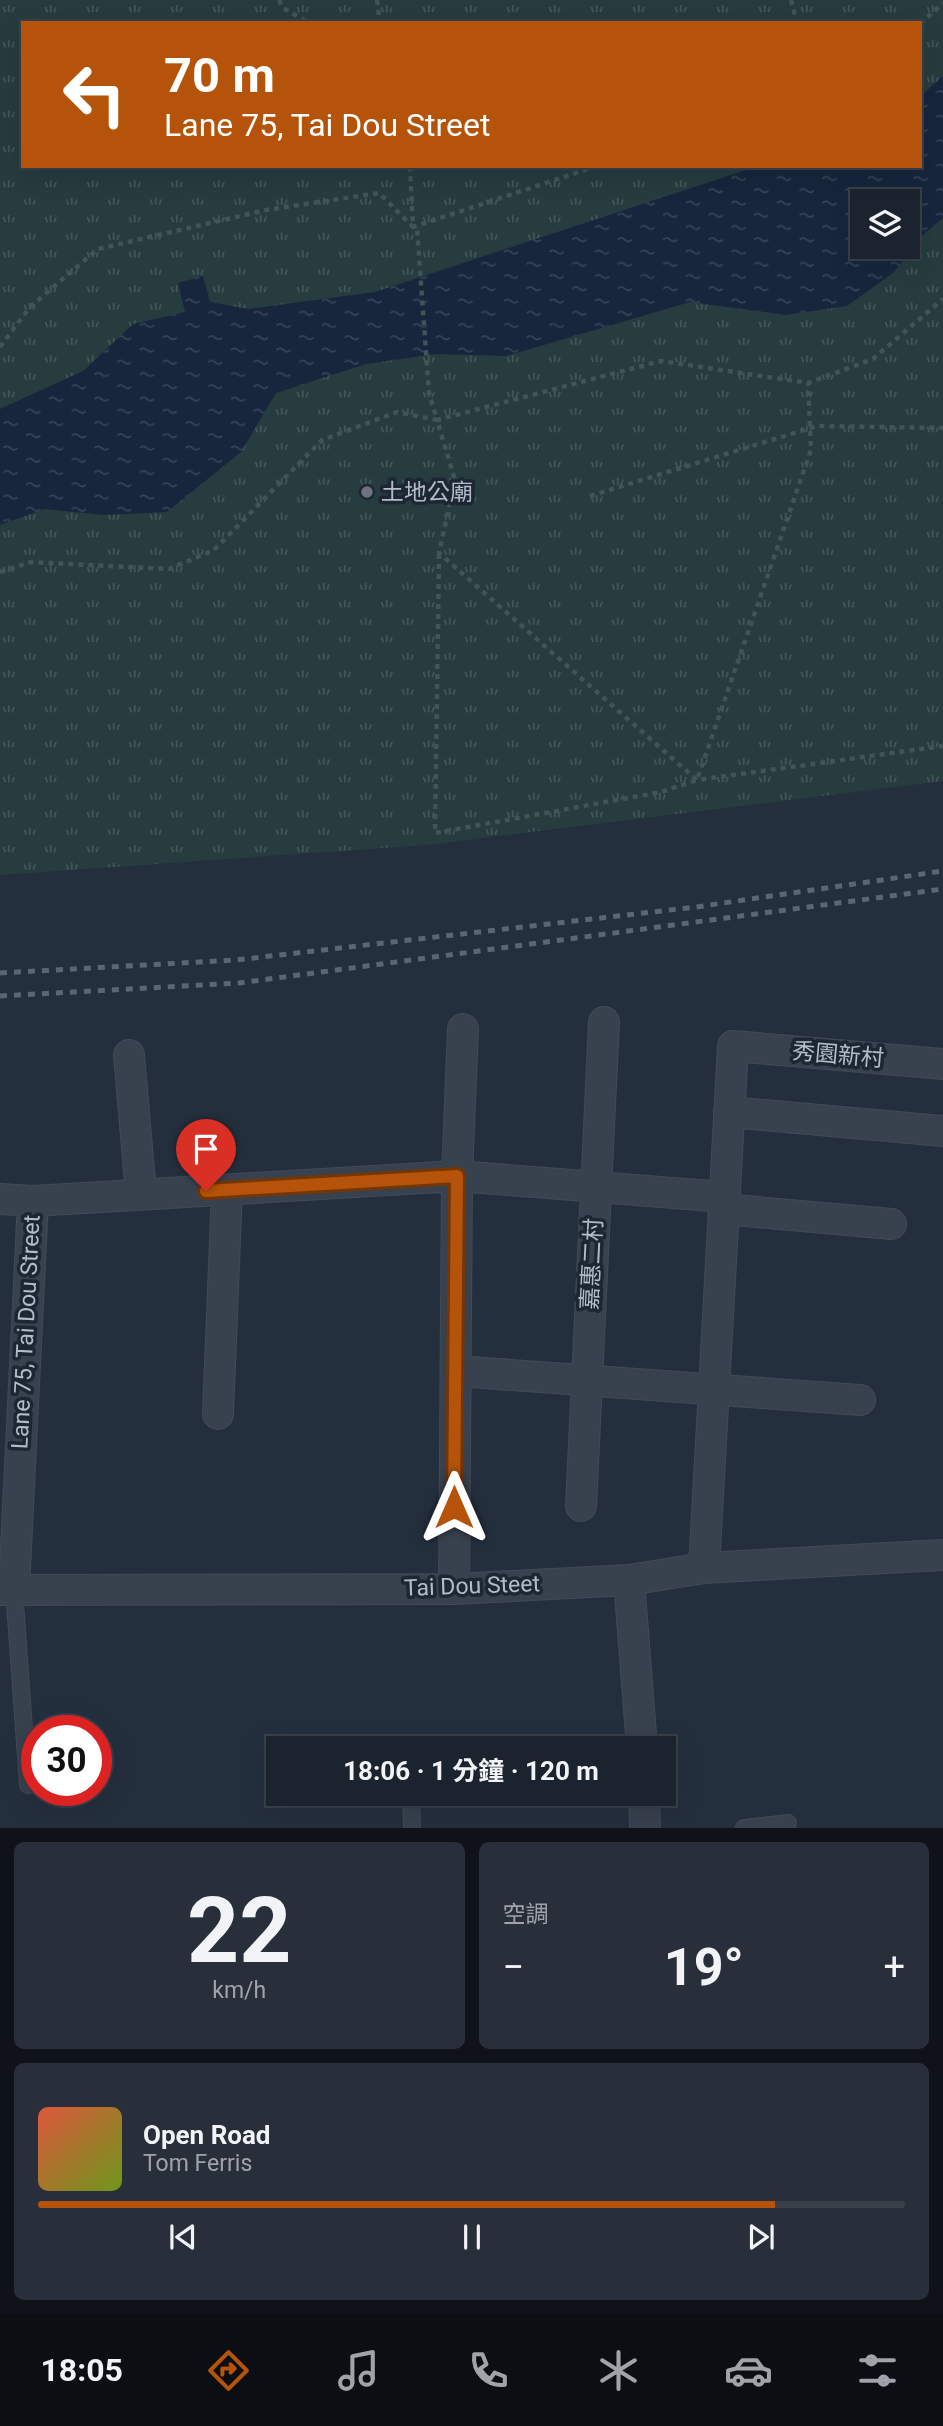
<!DOCTYPE html>
<html lang="zh-TW">
<head>
<meta charset="utf-8">
<style>
  :root { --surface:#1b232e; --page:#282f3a; --text:#f1f3f6; --muted:#a0a4aa; --line:#39404a; --accent:#b45309 }
  body { margin:0; font-family:Roboto,"Noto Sans TC",sans-serif; background:var(--page); color:var(--text); height:100vh; display:flex; flex-direction:column; font-size:26px; white-space:nowrap }
  * { box-sizing:border-box; margin:0 }
  p { font-size:23px; color:var(--muted) }
  .icon { flex:none; width:38px; height:38px; fill:none; stroke:currentColor; stroke-width:2; stroke-linecap:round; stroke-linejoin:round }
  .map { position:relative; height:1828px; overflow:hidden }
  .details { display:flex; flex-direction:column; gap:14px; padding:14px; background:#0f1319; flex:1 }
  .details>* { flex:none }
  .guide { position:absolute; left:21px; top:21px; width:901px; height:147px; border-radius:0px; box-shadow:0 7px 28px #0002,0 0 0 2px var(--line); background:#b45309; color:#fff; overflow:hidden }
  .tools { position:absolute; left:850px; top:189px; display:grid; gap:14px }
  .tools a { display:grid; place-items:center; width:70px; height:70px; border-radius:0px; background:var(--surface); box-shadow:0 7px 28px #0002,0 0 0 2px var(--line); font-size:35px }
  .speed { position:absolute; left:21px; top:1715px; display:flex; gap:14px; font-size:35px; font-weight:700; text-align:center }
  .speed>* { display:grid; place-content:center; width:91px; height:91px; border-radius:50%; background:var(--surface); box-shadow:0 7px 28px #0002,0 0 0 2px var(--line); line-height:1 }
  .speed .limit { border:10px solid #d22; background:#fff; color:#111 }
  .pin { position:absolute; display:grid; place-items:center; width:60px; height:60px; color:#fff; margin:-72px -30px; border-radius:50% 50% 50% 0; rotate:-45deg; box-shadow:0 0 7px #0007 }
  .pin .icon { rotate:45deg }
  .me { position:absolute; width:77px; margin:-38px; rotate:0deg; stroke-linejoin:round; filter:drop-shadow(0 0 5px #0008) }
  .turn { display:flex; align-items:center; gap:24px; height:147px; padding:0 28px; font-size:32px }
  .turn .icon { width:91px; height:91px; stroke-width:2.5 }
  .turn b { display:block; font-size:49px; line-height:60px }
  .big { font-size:52px; font-weight:700; line-height:1.1 }
  .details .widget { flex:1; display:flex; flex-direction:column; justify-content:center; gap:10px; min-width:0; padding:0 24px; border-radius:10px; background:var(--page) }
  .details .dial { align-items:center; gap:0 }
  .dial b { font-size:91px; line-height:1 }
  .song { display:flex; align-items:center; gap:21px }
  .cover { width:84px; height:84px; border-radius:10px; background:linear-gradient(135deg,hsl(10 70% 55%),hsl(80 70% 35%)) }
  .played { height:7px; border-radius:4px; background:linear-gradient(90deg,var(--accent) 85%,var(--line) 85%) }
  .keys { display:flex; justify-content:space-around; direction:ltr }
  .heat { display:flex; justify-content:space-between; align-items:center; font-size:38px; direction:ltr }
  .details .tiles { flex:1; display:grid; gap:14px; grid-template-columns:1fr 1fr }
  .widget:last-child { grid-column:span 2 }
  .trip { position:absolute; left:266px; top:1736px; width:410px; height:70px; border-radius:0px; background:var(--surface); box-shadow:0 7px 28px #0002,0 0 0 2px var(--line); font-weight:700; line-height:70px; text-align:center }
  .tab-bar { display:flex; height:112px; justify-content:space-around; align-items:center; background:#0b0e12; color:var(--muted) }
  .tab-bar .icon { width:49px; height:49px }
  .tab-bar .on { color:var(--accent) }
  .tab-bar b { font-size:32px; color:var(--text) }
  .map>svg:first-child { display:block }
  .park { fill:url(#park-tufts); fill-rule:evenodd }
  .water { fill:url(#water-ripples); fill-rule:evenodd }
  .lines { fill:none; stroke-linecap:round; stroke-linejoin:round }
  .lane-casing { stroke:#414a57; stroke-width:18 }
  .street-casing { stroke:#414a57; stroke-width:32 }
  .path { stroke:#3f5557; stroke-width:4.5; stroke-dasharray:5 5; stroke-linecap:butt }
  .lane { stroke:#38414e; stroke-width:16 }
  .street { stroke:#38414e; stroke-width:30 }
  .rail { stroke:#5a6575; stroke-width:5; stroke-dasharray:7 7; stroke-linecap:butt }
  .route-casing { stroke:#753606; stroke-width:18 }
  .route { stroke:#b45309; stroke-width:12 }
  .worship-dot { fill:#6b7280; stroke:#1d2633; stroke-width:2.5 }
  .labels { text-anchor:middle; dominant-baseline:central; stroke-width:7; stroke-linejoin:round; paint-order:stroke }
  .poi-label { font-size:23px; fill:#b4bcc9; stroke:#1d2633; text-anchor:start }
  .street-label { font-size:23px; fill:#b4bcc9; stroke:#1d2633 }
</style>
</head>
<body>
<div class="map">
<svg width="943" height="1828" viewBox="0 0 943 1828">
  <defs>
    <pattern id="park-tufts" width="24" height="20" patternUnits="userSpaceOnUse" patternTransform="scale(1.75)"><rect width="24" height="20" fill="#263c3f"/><path d="M3 7l-1-3M5 7V3M7 7l1-3M15 17l-1-3M17 17v-4M19 17l1-3" fill="none" stroke="#435659"/></pattern>
    <pattern id="water-ripples" width="26" height="14" patternUnits="userSpaceOnUse" patternTransform="scale(1.75)"><rect width="26" height="14" fill="#17263c"/><path d="M2 4q2-2 4 0t4 0M15 11q2-2 4 0t4 0" fill="none" stroke="#364457"/></pattern>
  </defs>
  <rect width="100%" height="100%" fill="#242f3e"/>
  <path class="park" d="M0,0h943v781l-517,64 -426,30zM23,23h897v143h-897zM863,201h45v46h-45z"/>
  <path class="water" d="M943,76v142l-18,15 -32,40 -46,33 -61,9 -96,-13 -184,54 -71,-2 -69,10 -90,29 -35,59 -74,60 -64,3 -58,-6 -45,16v-116l83,-38 50,-47 52,-12 -7,-29 25,-7 7,26 38,7 127,-17 383,-126h162l1,-70zM863,201h45v46h-45z"/>
  <g class="lines">
    <defs>
      <path id="lane" d="M14,1589l14,196
        M411,1794l1,34
        M744,1828l44,-5"/>
      <path id="street" d="M463,1029l-6,147 267,21
        M129,1055l12,139
        M729,1112l214,19
        M0,1199l33,2 -19,388
        M33,1201l424,-25 -3,413
        M723,1209l168,15
        M456,1371l404,29
        M218,1414l9,-224
        M581,1506l23,-484
        M704,1568l29,-522 210,18
        M629,1580l13,168
        M0,1590l454,-1 175,-9 75,-12 239,-13
        M644,1794l1,34"/>
    </defs>
    <use href="#lane" class="lane-casing"/>
    <use href="#street" class="street-casing"/>
    <path class="path" d="M279,0l4,8 26,15
      M377,0l3,23
      M791,0l6,23
      M920,24l23,-21
      M597,166l-184,61 4,2 12,164 8,27 224,-59 147,22 65,-24 70,-60
      M0,347l30,-40 68,-58 168,-39 113,-17 34,34 -3,-61
      M590,496l227,-70 126,2
      M439,554l-4,279 226,-41 36,-12 114,-330 -3,-67
      M0,572l31,-10 138,7 45,-19 108,-110 75,-28 40,8 18,60 -16,73 258,227 246,-34"/>
    <use href="#lane" class="lane"/>
    <use href="#street" class="street"/>
    <path class="rail" d="M0,973l236,-13 460,-53 247,-36
      M0,996l239,-13 704,-94"/>
  </g>
  <g class="lines">
    <defs>
      <path id="route" d="M206,1191l251,-15 -3,331"/>
    </defs>
    <use href="#route" class="route-casing"/>
    <use href="#route" class="route"/>
  </g>
  <circle class="worship-dot" cx="367" cy="492" r="7"/>
  <g class="labels">
    <g class="poi-label">
      <text x="381" y="492">土地公廟</text>
    </g>
    <g class="street-label">
      <text transform="translate(838 1055) rotate(5)">秀園新村</text>
      <text transform="translate(592 1264) rotate(-87)">嘉惠二村</text>
      <text transform="translate(26 1332) rotate(-87)">Lane 75, Tai Dou Street</text>
      <text transform="translate(472 1586) rotate(-2)">Tai Dou Steet</text>
    </g>
  </g>
</svg>
<div class="tools">
<a><svg class="icon" aria-label="layers" viewBox="0 0 24 24"><path d="M12 4l9 5-9 5-9-5zM3 14l9 5 9-5"/></svg></a>
</div>
<div class="speed"><div class="limit">30</div></div>
<div class="pin" style="left:206px;top:1191px;background:#d93025"><svg class="icon" aria-label="arrive" viewBox="0 0 24 24"><path d="M6 21V4h12l-3 4 3 4H6"/></svg></div>
<svg class="me" style="left:454px;top:1507px" viewBox="-20 -20 40 40"><path d="M0-17L14 15 0 8-14 15z" fill="#b45309" stroke="#fff" stroke-width="4"/></svg>
<div class="trip">18:06 · 1 分鐘 · 120 m</div>
<div class="guide">
<div class="turn"><svg class="icon" aria-label="left" viewBox="0 0 24 24"><path d="M17 20v-9H6M10 6l-5 5 5 5"/></svg><div><b>70 m</b>Lane 75, Tai Dou Street</div></div>
</div>
</div>
<section class="details">
<div class="tiles">
<div class="widget dial"><b>22</b><p>km/h</p></div>
<div class="widget"><p>空調</p>
<div class="heat"><a>−</a><b class="big">19°</b><a>+</a></div>
</div>
<div class="widget">
<div class="song"><i class="cover"></i><div><b>Open Road</b><p>Tom Ferris</p></div></div>
<div class="played"></div>
<div class="keys"><svg class="icon" aria-label="previous" viewBox="0 0 24 24"><path d="M18 5L8 12l10 7zM5 5v14"/></svg><svg class="icon" aria-label="pause" viewBox="0 0 24 24"><path d="M8 5v14M16 5v14"/></svg><svg class="icon" aria-label="next" viewBox="0 0 24 24"><path d="M6 5l10 7-10 7zM19 5v14"/></svg></div>
</div>
</div>
</section>
<nav class="tab-bar">
<b>18:05</b>
<svg class="icon on" aria-label="directions" viewBox="0 0 24 24"><path d="M12 3l9 9-9 9-9-9zM9 14v-3h6M13 9l2 2-2 2"/></svg>
<svg class="icon" aria-label="music" viewBox="0 0 24 24"><path d="M9 18V5l10-2v13"/><circle cx="6" cy="18" r="3"/><circle cx="16" cy="16" r="3"/></svg>
<svg class="icon" aria-label="phone" viewBox="0 0 24 24"><path d="M5 4h4l2 5-3 2q2 4 5 5l2-3 5 2v4C11 20 4 13 5 4z"/></svg>
<svg class="icon" aria-label="climate" viewBox="0 0 24 24"><path d="M12 3v18M4 7l16 10M4 17L20 7"/></svg>
<svg class="icon" aria-label="car" viewBox="0 0 24 24"><path d="M5 17H2v-5l4-1 3-4h7l3 4 3 1v5h-3M9 17h6M6 11h13"/><circle cx="7" cy="17" r="2"/><circle cx="17" cy="17" r="2"/></svg>
<svg class="icon" aria-label="filters" viewBox="0 0 24 24"><path d="M4 7h16M4 17h16"/><circle cx="9" cy="7" r="2"/><circle cx="15" cy="17" r="2"/></svg>
</nav>
</body>
</html>
